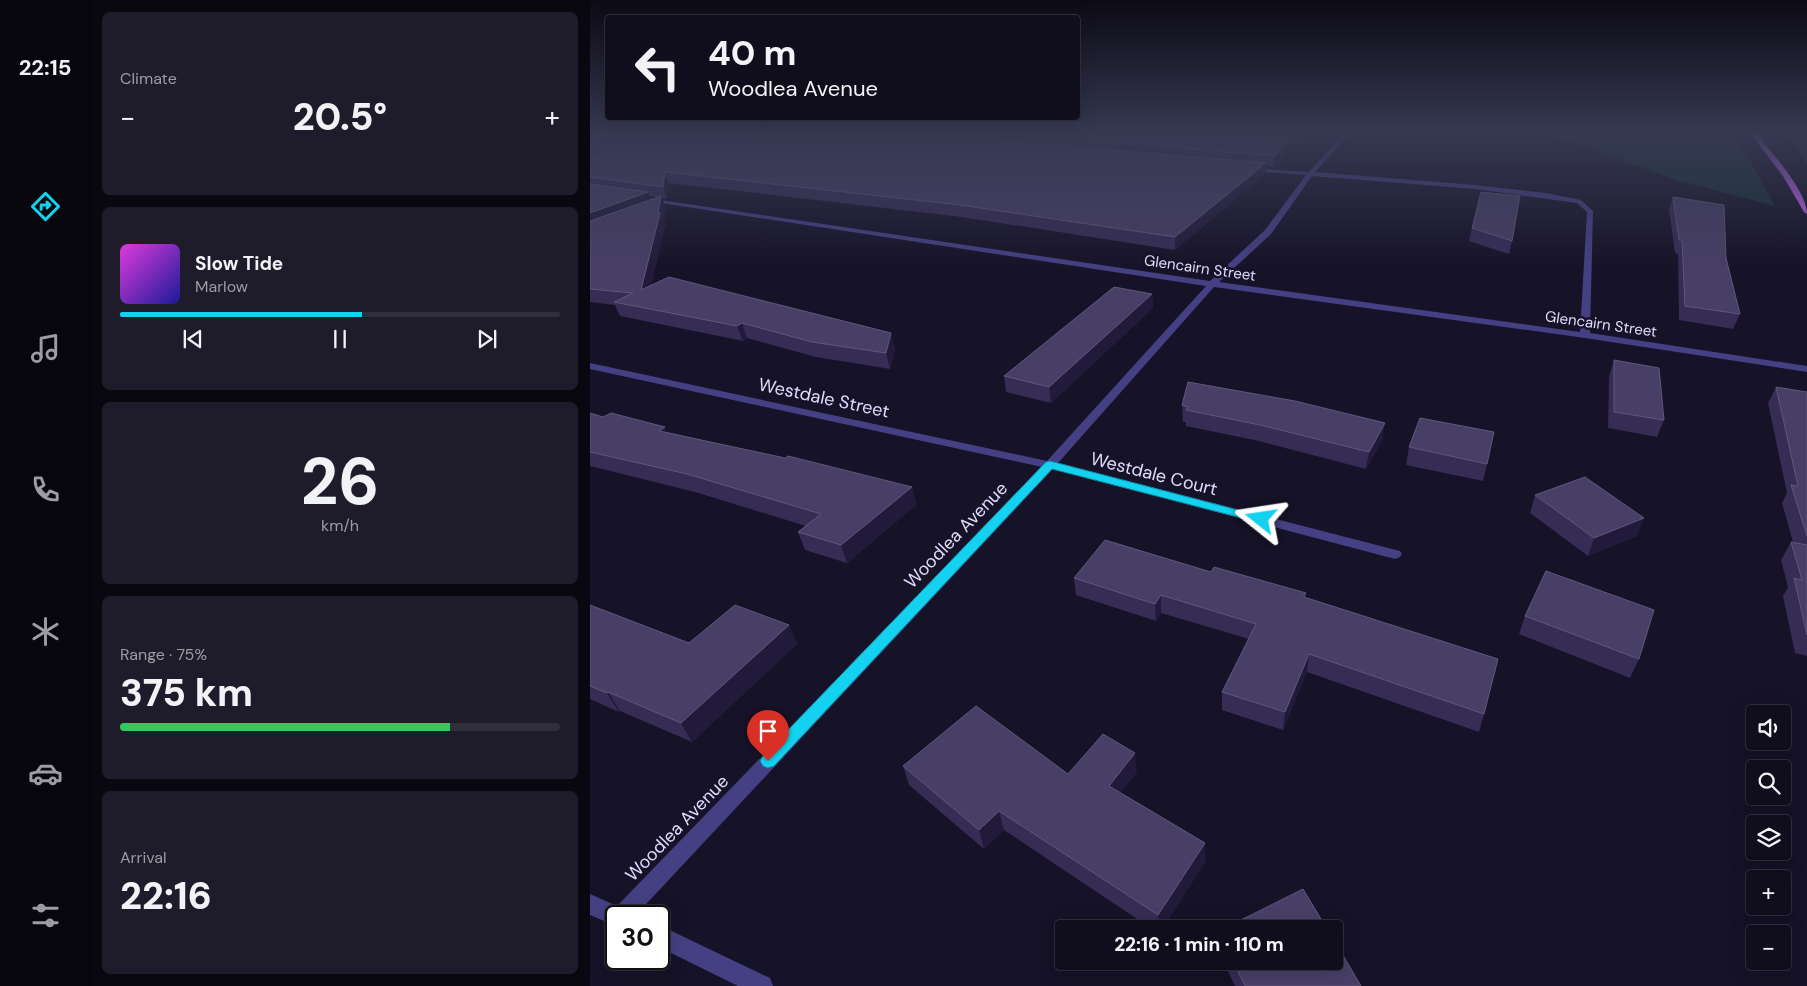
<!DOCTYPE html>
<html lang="en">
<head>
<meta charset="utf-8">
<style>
  :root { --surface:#100e1d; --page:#1e1c2a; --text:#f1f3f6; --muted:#9c9ca4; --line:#302e3b; --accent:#14d1ef }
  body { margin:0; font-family:"DM Sans",sans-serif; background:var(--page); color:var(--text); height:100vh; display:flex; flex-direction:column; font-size:19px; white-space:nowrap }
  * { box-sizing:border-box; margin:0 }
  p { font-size:16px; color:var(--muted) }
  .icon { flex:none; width:28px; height:28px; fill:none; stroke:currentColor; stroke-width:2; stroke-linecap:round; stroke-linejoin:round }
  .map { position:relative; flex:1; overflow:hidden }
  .details { display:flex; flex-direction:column; gap:12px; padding:12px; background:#090810; width:500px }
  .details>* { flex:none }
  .banner { position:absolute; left:15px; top:15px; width:475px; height:105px; border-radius:5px; box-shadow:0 5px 20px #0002,0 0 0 1px var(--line); background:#100e1d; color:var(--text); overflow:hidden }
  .buttons { position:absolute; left:1156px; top:705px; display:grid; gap:10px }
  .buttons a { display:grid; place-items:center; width:45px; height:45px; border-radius:5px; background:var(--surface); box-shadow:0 5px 20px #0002,0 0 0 1px var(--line); font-size:25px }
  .speed { position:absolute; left:15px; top:905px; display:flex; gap:10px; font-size:25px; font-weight:700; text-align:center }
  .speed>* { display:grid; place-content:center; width:65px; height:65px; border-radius:50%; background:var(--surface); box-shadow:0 5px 20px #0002,0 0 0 1px var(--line); line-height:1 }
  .speed .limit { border:2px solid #111; border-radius:8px; background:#fff; color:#111 }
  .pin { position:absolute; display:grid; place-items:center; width:42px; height:42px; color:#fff; margin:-51px -21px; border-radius:50% 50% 50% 0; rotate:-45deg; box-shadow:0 0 5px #0007 }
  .pin .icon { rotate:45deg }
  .me { position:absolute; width:55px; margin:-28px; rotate:285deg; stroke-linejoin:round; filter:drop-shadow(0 0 4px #0008) }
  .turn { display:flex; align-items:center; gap:18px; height:105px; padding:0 20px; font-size:22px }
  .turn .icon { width:65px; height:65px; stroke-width:2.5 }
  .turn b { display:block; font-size:35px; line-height:42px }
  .big { font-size:38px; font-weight:800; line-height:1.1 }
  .details .widget { flex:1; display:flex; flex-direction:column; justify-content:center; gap:8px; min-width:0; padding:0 18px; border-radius:8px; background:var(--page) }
  .details .dial { align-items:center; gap:0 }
  .dial b { font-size:65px; line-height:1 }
  .song { display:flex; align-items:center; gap:15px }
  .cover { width:60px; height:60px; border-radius:8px; background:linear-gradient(135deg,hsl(300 70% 55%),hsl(240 70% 35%)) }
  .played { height:5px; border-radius:2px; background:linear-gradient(90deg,var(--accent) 55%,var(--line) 55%) }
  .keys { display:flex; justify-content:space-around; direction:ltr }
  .heat { display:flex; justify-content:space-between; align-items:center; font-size:28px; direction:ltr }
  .charge { height:8px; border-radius:4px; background:linear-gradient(90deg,#34c759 75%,var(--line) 0) }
  .trip { position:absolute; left:465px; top:920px; width:288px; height:50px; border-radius:5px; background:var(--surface); box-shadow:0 5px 20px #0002,0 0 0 1px var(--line); font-weight:800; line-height:50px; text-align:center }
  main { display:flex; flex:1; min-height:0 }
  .dock { display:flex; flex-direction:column; width:90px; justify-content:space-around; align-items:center; background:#06060c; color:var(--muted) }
  .dock .icon { width:35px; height:35px }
  .dock .current { color:var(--accent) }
  .dock b { font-size:22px; color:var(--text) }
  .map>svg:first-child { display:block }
  .green { fill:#153131 }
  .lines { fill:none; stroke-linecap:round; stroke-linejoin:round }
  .minor { fill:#454083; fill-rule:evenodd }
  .major { fill:#c669f5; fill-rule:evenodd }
  .wall { fill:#362c54; fill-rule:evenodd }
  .shaded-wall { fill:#211a3a }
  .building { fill:#483f66; stroke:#60577e }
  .route { fill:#14d1ef; stroke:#0d889b }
  .labels { text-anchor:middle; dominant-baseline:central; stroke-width:5; stroke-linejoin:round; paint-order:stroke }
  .far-street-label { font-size:15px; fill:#e0dbfd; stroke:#161227 }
  .street-label { font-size:18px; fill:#e0dbfd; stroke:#161227 }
</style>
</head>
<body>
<main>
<nav class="dock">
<b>22:15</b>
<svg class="icon current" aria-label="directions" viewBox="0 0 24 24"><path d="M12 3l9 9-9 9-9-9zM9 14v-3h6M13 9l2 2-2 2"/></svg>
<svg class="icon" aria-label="music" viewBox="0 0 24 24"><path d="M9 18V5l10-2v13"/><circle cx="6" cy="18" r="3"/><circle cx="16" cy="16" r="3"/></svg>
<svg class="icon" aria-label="phone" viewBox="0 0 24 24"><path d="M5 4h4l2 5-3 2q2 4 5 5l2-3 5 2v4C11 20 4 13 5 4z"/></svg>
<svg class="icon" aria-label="climate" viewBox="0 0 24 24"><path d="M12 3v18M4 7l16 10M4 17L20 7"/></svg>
<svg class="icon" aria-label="car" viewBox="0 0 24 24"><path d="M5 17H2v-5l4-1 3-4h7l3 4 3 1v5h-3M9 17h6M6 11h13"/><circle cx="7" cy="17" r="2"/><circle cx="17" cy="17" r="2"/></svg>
<svg class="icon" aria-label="filters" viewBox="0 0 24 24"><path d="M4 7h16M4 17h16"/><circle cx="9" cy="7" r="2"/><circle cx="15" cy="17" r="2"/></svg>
</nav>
<section class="details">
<div class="widget"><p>Climate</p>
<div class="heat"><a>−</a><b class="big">20.5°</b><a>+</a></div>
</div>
<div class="widget">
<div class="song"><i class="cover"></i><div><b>Slow Tide</b><p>Marlow</p></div></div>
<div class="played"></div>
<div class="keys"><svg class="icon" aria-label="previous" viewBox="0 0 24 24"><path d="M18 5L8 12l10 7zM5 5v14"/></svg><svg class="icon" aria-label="pause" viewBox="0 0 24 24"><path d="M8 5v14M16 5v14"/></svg><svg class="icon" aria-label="next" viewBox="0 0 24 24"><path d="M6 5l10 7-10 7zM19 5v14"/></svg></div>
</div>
<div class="widget dial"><b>26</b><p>km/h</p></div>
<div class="widget"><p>Range · 75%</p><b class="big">375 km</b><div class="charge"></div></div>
<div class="widget"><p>Arrival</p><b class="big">22:16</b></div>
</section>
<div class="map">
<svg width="1217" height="986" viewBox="0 0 1217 986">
  <rect width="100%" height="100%" fill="#161227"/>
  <path class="green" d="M958,133h178l24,27 25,46 -99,-26z
    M1197,133h20v31z"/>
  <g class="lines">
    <path class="minor" d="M754,133h6l-35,39 160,13 71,8 35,7 12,11 -3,122 217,33v6l-222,-34 -371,-51 -156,176 342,88 2,3 -2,3 -5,2 -342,-90 -418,447h-19v10l-26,-11v-21l27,12 425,-439 -452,-98v-6l457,98 159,-175 -571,-87 -2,-1v-2l577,85 55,-51 41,-55 -56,-4 -2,-3 61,4zM722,176l163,13 102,14 10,9 -7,120 -361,-50 52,-48z
      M69,925l111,53 3,8h-35l-79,-39z"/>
    <path class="major" d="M1160,133h6c15,19 51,58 51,81l-3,-2 -21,-36z"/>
  </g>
  <path class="wall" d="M0,133h366l-7,3 10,1v-4h347l-8,11 -9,-1 -8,18 -7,6 -8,-1 -1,8 -90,76 -213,-33 -293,-34 -2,16 -5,-1 4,10 -2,14 1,3 -14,60 244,63 -5,21 -74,-12 -69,-19 -4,3 -123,-25 -5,-11 -25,-3zM59,196l9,1 -7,3z
    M1083,197l53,61 14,56 -7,15 -54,-9 -1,-66 -3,-1 -6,-44z
    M882,228l40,13 -3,13 -40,-13z
    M562,294l1,14 -102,95 -45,-11 -2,-16z
    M1024,360l50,60 -7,17 -49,-9 1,-52z
    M1186,387l31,5v264l-12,-3 -12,-57 5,-9 -7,-27 10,-18h2l-11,-39 5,-10 -19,-90z
    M592,405l201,34 -17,30 -107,-28 -73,-15v-4h-3z
    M0,413l13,4 64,15 245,55 4,18 -69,58 -42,-13 -7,-18 8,-6 -111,-34 -105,-26z
    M819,447l78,17 -4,17 -77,-16z
    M945,495l102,41 -49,20 -58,-43z
    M621,572l95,26 178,116 -5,18 -172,-60 -24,58 -61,-20v-18l27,-53 -88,-26 -5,8 -80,-26 -2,-17z
    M0,605l99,38 100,-18 8,19 -105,98 -72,-31 -1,1 -29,-13z
    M935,616l114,43 -9,19 -111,-44z
    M313,766l165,8 69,-2 -17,21 85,50v19l-43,67h-10l-148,-99 -20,19 -75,-64z
    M633,961h111l27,25h-126z"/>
  <path class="shaded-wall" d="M354,133h12l-11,5z
    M699,133v10l-8,18 -7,6v-11z
    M709,133h7l-8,11 1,-10z
    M676,163l-1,11 -90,76v-13z
    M75,172l4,11 -2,16 -4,-12z
    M58,192l4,12 -62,23v-14z
    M71,196l5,12 -2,14 1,3 -18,79 -6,-14 17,-77z
    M562,294l1,14 -102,95 -2,-16z
    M152,323l5,15 -4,3 -6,-15z
    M301,333l4,15 -5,21 -4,-16z
    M795,423l-2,16 -17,30 3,-17z
    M75,427l7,17 -13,-13z
    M322,487l4,18 -69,58 -6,-18z
    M1054,518l-7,18 -49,20 6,-18z
    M571,595v18l-5,8 -1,-17z
    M199,625l8,19 -105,98 -11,-19z
    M719,654l-2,18 -24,58 2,-18z
    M18,692l12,19 -1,1 -12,-19z
    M545,753l2,19 -26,33 -2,-19z
    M409,811l5,19 -20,19 -5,-19z
    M615,843v19l-43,67h-3l-1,-14z"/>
  <path class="building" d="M0,133h306l48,3 322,27 -91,74 -215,-32 -295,-33 -2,15 -73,-10v-16l8,-3 -8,-1z
    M409,133h290l-8,17 -7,6z
    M0,184l58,8 -58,21z
    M891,192l39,4 -8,45 -40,-13z
    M71,196l-3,17h2l-19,77 28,-13 222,56 -5,20 -74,-11 -70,-19 -5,3 -123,-24 19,-9 -43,-4v-68z
    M1083,197l51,8 2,53 14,56 -55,-8 -3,-66h-3z
    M524,287l38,7 -103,93 -45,-11z
    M1024,360l45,8 5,52 -50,-8z
    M598,382l107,19 90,22 -16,29 -109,-27 -74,-15 2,-3 -6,-2z
    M1186,387l31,5v144l-16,-51 7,1z
    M0,413l13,4 8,-4 54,14 -6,4 126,27 3,-2 124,31 -71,58 -43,-13 23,-18 -134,-40 -97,-22z
    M830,418l74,14 -7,32 -78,-17z
    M995,477l59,41 -50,20 -59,-43z
    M515,540l106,32 3,-5 92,26 -2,4 194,62 -14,55 -175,-60 -24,58 -63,-20 34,-68 -95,-29 -6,9 -81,-26z
    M1201,542l16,3v90l-13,-57 8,2z
    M956,571l108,39 -15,49 -114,-43z
    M0,605l99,38 46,-38 54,20 -108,98 -73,-31 -1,1 -17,-7z
    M386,706l92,68 35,-40 32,19 -26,33 96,57 -47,72 -159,-104 -20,19 -76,-64z
    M713,889l24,40h-104z
    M744,940l27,46h-116l-12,-25h101z"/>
  <linearGradient id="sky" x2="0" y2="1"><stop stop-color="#0c0a15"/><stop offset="0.49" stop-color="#363952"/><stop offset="1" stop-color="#363952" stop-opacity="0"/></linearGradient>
  <rect width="1217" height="271" fill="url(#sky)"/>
  <path class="route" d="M460,461l215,56 2,2 -6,4 -209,-54 -278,297 -6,2 -5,-2 -3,-5 3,-5 283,-294z"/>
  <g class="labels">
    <g class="far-street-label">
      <text transform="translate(610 268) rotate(8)">Glencairn Street</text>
      <text transform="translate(1011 324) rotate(8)">Glencairn Street</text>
    </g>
    <g class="street-label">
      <text transform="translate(234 398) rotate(12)">Westdale Street</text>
      <text transform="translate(564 474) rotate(14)">Westdale Court</text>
      <text transform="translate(366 535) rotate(-46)">Woodlea Avenue</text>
      <text transform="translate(87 828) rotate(-46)">Woodlea Avenue</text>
    </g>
  </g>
</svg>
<div class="buttons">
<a><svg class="icon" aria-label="sound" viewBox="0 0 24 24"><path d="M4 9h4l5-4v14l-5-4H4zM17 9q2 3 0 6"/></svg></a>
<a><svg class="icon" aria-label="search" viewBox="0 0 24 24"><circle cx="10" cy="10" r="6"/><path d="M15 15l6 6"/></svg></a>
<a><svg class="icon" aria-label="layers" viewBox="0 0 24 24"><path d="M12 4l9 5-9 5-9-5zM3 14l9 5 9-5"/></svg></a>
<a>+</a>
<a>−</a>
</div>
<div class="speed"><div class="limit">30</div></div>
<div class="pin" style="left:178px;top:761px;background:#d93025"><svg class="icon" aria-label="arrive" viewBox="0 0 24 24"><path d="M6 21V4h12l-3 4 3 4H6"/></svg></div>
<svg class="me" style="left:671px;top:519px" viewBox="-20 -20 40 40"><path d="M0-17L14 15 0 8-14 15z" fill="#14d1ef" stroke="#fff" stroke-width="4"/></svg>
<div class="trip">22:16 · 1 min · 110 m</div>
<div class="banner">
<div class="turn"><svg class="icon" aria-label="left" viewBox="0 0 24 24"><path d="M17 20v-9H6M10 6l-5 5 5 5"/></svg><div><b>40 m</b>Woodlea Avenue</div></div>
</div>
</div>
</main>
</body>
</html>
